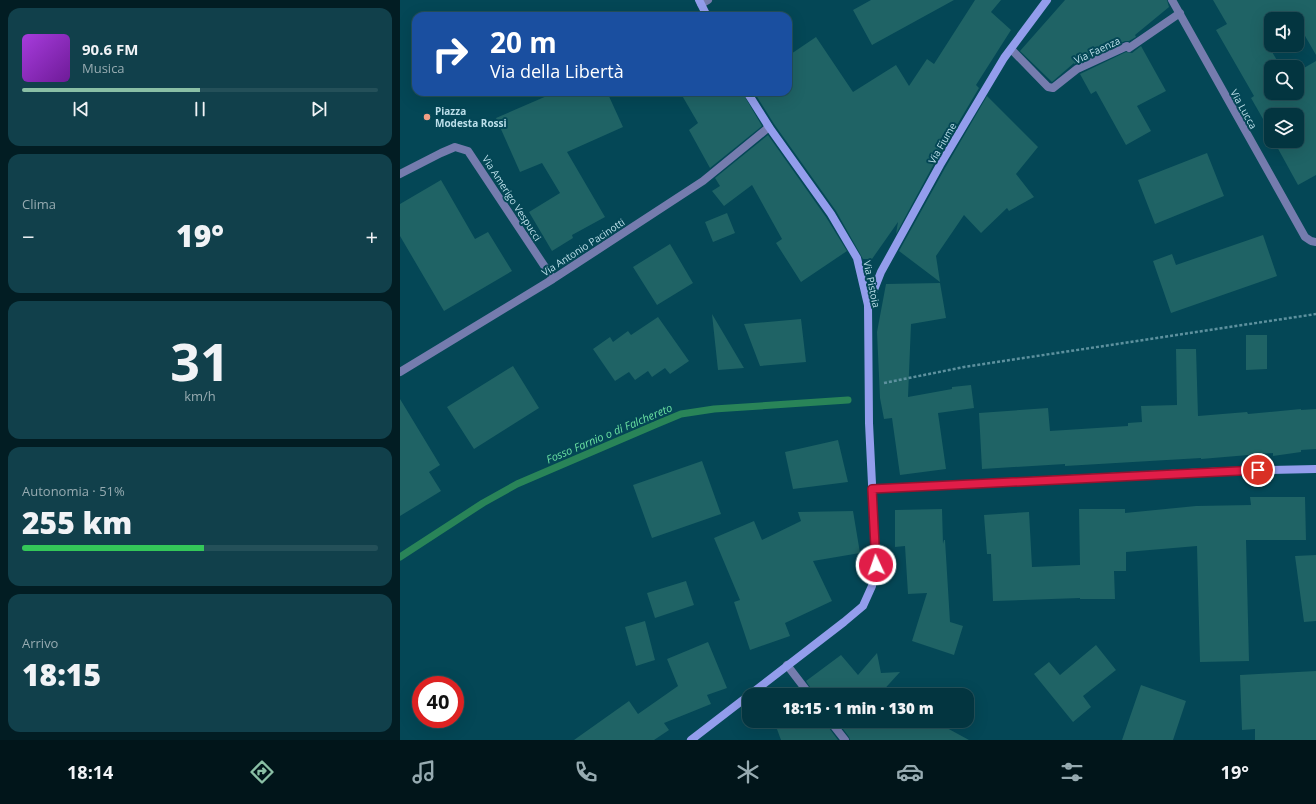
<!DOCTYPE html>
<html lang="it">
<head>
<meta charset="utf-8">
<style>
  :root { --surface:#033540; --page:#11404b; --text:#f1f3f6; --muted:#97abb1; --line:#245059; --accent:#8abfa5 }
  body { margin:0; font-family:"Open Sans",sans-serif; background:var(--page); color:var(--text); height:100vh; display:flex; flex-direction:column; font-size:15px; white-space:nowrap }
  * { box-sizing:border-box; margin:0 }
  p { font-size:13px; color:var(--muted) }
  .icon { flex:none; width:22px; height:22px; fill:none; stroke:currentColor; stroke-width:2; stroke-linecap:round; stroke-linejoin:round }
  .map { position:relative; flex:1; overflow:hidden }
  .drawer { display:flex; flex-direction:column; gap:8px; padding:8px; background:#021d23; width:400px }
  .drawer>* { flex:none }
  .banner { position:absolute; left:12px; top:12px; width:380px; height:84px; border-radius:12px; box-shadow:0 4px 16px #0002,0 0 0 1px var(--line); background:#1a4fa0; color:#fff; overflow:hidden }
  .controls { position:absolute; left:864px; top:12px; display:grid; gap:8px }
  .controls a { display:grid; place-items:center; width:40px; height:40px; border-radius:8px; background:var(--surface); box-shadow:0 4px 16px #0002,0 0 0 1px var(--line); font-size:20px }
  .speed { position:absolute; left:12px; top:676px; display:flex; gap:8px; font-size:20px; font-weight:700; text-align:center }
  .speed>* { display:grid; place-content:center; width:52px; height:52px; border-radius:50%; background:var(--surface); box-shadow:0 4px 16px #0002,0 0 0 1px var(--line); line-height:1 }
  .speed .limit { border:6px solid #d22; background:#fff; color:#111 }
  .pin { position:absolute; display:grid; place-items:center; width:34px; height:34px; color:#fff; margin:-17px; border:2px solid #fff; border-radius:50%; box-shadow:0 1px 4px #0007 }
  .me { position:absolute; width:44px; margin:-22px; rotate:357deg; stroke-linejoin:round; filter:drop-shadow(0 0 3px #0008) }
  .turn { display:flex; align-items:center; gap:14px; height:84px; padding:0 12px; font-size:18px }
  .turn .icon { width:52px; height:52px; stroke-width:2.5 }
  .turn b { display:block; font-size:28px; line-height:34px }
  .big { font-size:30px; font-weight:800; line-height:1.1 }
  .drawer .card { flex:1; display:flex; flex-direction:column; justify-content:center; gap:6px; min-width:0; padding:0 14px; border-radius:12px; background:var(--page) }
  .drawer .dial { align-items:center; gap:0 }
  .dial b { font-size:52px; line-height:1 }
  .song { display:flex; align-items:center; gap:12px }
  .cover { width:48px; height:48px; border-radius:6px; background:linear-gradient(135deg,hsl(280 70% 55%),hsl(280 70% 35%)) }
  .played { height:4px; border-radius:2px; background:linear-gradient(90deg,var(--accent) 50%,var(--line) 50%) }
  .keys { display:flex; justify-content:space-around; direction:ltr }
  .heat { display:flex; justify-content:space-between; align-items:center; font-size:22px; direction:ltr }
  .charge { height:6px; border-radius:3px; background:linear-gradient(90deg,#34c759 51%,var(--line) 0) }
  .trip { position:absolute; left:342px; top:688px; width:232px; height:40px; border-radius:12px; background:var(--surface); box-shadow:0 4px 16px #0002,0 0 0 1px var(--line); font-weight:800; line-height:40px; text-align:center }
  .dock { display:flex; height:64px; justify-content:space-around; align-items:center; background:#01151a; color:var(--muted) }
  .dock .icon { width:28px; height:28px }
  .dock .current { color:var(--accent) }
  .dock b { font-size:18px; color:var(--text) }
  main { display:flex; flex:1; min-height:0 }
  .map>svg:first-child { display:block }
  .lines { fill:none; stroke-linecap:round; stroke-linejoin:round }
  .stream { stroke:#298458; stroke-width:7 }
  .building { fill:#1f6365 }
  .path { stroke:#5d919e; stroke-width:2.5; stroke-dasharray:3 2; stroke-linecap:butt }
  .lane { stroke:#757cae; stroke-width:8 }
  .street { stroke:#757cae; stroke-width:8 }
  .secondary { stroke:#939dec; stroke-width:8 }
  .route-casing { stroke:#92132f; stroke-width:10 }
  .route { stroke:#e11d48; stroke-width:7 }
  .poi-dot { fill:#f39f85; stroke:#044756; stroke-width:1.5 }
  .labels { text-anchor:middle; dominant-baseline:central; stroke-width:4; stroke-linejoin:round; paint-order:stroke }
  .street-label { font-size:10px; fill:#bcdfea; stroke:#044756 }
  .poi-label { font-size:10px; font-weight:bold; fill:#bcdfea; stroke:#044756; text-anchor:start }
  .water-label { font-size:11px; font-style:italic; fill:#6ae0a1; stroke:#044756 }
</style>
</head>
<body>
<main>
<section class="drawer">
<div class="card">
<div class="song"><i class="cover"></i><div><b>90.6 FM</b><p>Musica</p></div></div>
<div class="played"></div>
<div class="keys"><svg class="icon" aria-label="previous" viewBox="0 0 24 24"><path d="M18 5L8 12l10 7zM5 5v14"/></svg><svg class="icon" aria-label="pause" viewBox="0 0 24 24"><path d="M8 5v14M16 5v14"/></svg><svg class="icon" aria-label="next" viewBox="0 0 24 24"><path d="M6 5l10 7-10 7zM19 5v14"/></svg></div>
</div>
<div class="card"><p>Clima</p>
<div class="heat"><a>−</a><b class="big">19°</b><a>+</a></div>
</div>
<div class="card dial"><b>31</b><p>km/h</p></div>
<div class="card"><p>Autonomia · 51%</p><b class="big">255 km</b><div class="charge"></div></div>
<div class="card"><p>Arrivo</p><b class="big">18:15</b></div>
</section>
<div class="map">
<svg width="916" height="740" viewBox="0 0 916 740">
  <rect width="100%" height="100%" fill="#044756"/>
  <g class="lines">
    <path class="stream" d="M0,557l83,-54 34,-19 140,-60 24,-10 33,-5 134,-9"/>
  </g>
  <path class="building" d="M471,0h83l-82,45 -19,-35z
    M575,0h26l-10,12 20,18 -35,55 3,3 -44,74 -39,72 2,-12 -26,37h-9l-27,-48 -62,-87 -20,-32h34v-36l28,-19 37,55 43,-27 13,21 18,-27 7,5z
    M665,0h102l2,7 -34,28 1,2 -7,4h-4l-51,23v-1l-22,19 -32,-31z
    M813,0h103v55l-19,-33v-3h-26v18l-6,3 16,27h-10v26h26v-21l19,-11v114l-18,10 -22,-40h2l-2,-4h21v-26h-26v18l-20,-35 3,-2 -38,-66 11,-6z
    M741,46l25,45 -29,15 14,25 -25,14 -30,-54 -5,3 -11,-20 46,-22 6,1z
    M156,92h51l16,35 -56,25 38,65 -33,18 1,3 -21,13 -23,-39 31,-19 -18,-30 -22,9 -24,-54z
    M280,92h62l20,34 -52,42 -21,-38 9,-7z
    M587,96l51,51 -22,27 18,23 -25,14 -2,-3 -26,25 -17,-18 -28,41 4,26 -41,-31 46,-83z
    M368,135l58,82 21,34 -46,31 -25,-39 6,-4 -30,-54 -28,21 -12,-15 8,-5 -5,-8z
    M807,153l17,43 -69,28 -17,-44z
    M41,180l34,59 13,-7 24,39 -68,40 -44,-75v-32z
    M327,213l8,20 -22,9 -8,-20z
    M863,235l14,41 -106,37 -18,-52 19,-7 4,11z
    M270,244l23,39 -36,22 -24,-38z
    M540,283l6,35 -35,6 -3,73 44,-8v-2l19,-2 3,23 -36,5 8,56 -46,6 -8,-57 -8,1 -4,-21 -3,-66 9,-48z
    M312,314l32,54 -26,2z
    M258,317l31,44 -19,13 -5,-6 -13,9 -4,-6 -13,9 -6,-8 -14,9 -22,-32 17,-12 3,5 15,-11 3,4z
    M401,319l5,43 -46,4 -16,-42z
    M846,335h21v34l-21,1z
    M776,349h20l2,67 49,-4 1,2 53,-5v1l15,-1v40l-15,1v2l-28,4v-3l-72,6v-1l-136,8v-2l-83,5 -3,-56 69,-5 2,23 78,-5v-3l14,-1 -1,-16 36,-1z
    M113,366l26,42 -65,41 -27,-42z
    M0,399l40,66 -11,7 12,19 -41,25z
    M438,440l10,42 -55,7 -8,-37z
    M302,461l19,53 -69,24 -19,-53z
    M850,497h55l1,43h-60l3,121 -49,1 -3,-116 -71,6v19h-12l1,28h-35v-1l-87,3 -2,-47h-4l-3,-39 45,-3 3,55 48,-2 -1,-56h46v4l71,-7 55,-1z
    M542,509l1,35 1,-4h1l5,82 13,4 -9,29 -42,-14 15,-48 -19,1 -3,-48 -10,1v-37z
    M453,511l7,42 -47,8 19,40 -47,22 5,13 -40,14 -16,-48 6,-2 -26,-62 40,-17 8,19 39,-19 -3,-9z
    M916,555v66l-12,1 -9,-66z
    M286,581l8,24 -39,13 -8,-25z
    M245,621l10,39 -19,6 -11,-39z
    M308,642l19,46 -20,7 4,9 -47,19 5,7 -15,10h-80l55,-39 9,13 40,-28 -11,-27z
    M696,645l20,25 -33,26 8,11 -18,15 -39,-48 15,-12 11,13z
    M477,653l4,20 19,-1 -21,23h-64l-9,-14 35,-26 17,20z
    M916,671v69h-61v-11l-13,1 -2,-55z
    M741,685l45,16 -13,39h-51z
    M374,721h51l1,3 12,16h-57z
    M437,721h97l35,19h-119l-1,-3z"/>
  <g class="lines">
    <path class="path" d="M484,383l80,-16 352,-53"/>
    <path class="lane" d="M301,4l7,-4
      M387,665l23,30
      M430,721l15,19"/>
    <path class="street" d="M772,0l133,237 6,4 5,1
      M611,49l37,38 5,1 24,-19 50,-23 2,2 51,-35
      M0,174l41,-21 14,-6 13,4 85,128
      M0,372l153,-93 150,-98 66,-54"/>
    <path class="secondary" d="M299,0l8,16
      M468,305l13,-33 59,-107 64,-107 43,-58
      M472,489l356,-18 88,-2
      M291,740l153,-118 19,-16 9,-20 4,-21 -7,-142 -1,-118 -11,-47 -26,-44 -62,-87 -22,-35"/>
  </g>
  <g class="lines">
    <defs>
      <path id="route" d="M476,565l-4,-76 386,-19"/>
    </defs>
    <use href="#route" class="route-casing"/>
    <use href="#route" class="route"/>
  </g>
  <circle class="poi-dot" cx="27" cy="117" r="4"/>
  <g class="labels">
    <g class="street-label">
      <text transform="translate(697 50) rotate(-25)">Via Faenza</text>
      <text transform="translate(844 109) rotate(61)">Via Lucca</text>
      <text transform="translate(542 143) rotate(-60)">Via Fiume</text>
      <text transform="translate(112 198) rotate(57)">Via Amerigo Vespucci</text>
      <text transform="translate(183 247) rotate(-33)">Via Antonio Pacinotti</text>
      <text transform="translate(472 284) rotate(78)">Via Pistoia</text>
    </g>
    <g class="poi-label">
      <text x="35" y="111">Piazza<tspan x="35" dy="12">Modesta Rossi</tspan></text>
    </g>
    <g class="water-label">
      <text transform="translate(209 433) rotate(-23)">Fosso Farnio o di Falchereto</text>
    </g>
  </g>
</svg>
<div class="controls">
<a><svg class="icon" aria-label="sound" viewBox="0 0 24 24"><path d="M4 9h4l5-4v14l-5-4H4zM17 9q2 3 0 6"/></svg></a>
<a><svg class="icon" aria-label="search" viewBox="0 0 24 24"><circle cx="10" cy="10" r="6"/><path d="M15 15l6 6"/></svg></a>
<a><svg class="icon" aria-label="layers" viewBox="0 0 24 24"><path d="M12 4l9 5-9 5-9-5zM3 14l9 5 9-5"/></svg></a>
</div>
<div class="speed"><div class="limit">40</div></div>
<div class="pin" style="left:858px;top:470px;background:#d93025"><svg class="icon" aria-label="arrive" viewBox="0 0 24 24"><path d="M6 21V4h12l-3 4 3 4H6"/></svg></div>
<svg class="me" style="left:476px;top:565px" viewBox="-20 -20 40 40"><circle r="17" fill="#e11d48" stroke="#fff" stroke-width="3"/><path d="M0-11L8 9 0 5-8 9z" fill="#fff"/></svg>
<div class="trip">18:15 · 1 min · 130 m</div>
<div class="banner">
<div class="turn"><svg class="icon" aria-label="right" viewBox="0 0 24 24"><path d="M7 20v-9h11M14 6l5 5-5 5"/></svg><div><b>20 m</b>Via della Libertà</div></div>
</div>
</div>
</main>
<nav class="dock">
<b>18:14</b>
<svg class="icon current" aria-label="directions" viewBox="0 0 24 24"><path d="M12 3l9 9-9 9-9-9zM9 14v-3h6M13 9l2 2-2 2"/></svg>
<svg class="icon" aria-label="music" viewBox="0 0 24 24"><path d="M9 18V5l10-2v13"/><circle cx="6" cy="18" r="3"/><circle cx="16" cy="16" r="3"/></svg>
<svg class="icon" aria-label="phone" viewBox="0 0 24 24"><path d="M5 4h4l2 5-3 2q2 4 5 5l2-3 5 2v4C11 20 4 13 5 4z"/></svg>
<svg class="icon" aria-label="climate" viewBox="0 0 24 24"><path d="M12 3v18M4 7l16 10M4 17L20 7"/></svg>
<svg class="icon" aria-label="car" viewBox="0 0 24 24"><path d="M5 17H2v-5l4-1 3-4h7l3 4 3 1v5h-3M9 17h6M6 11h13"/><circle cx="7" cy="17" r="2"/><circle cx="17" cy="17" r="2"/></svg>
<svg class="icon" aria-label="filters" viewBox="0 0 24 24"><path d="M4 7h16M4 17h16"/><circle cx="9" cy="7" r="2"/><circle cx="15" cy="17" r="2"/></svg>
<b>19°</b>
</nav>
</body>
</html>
